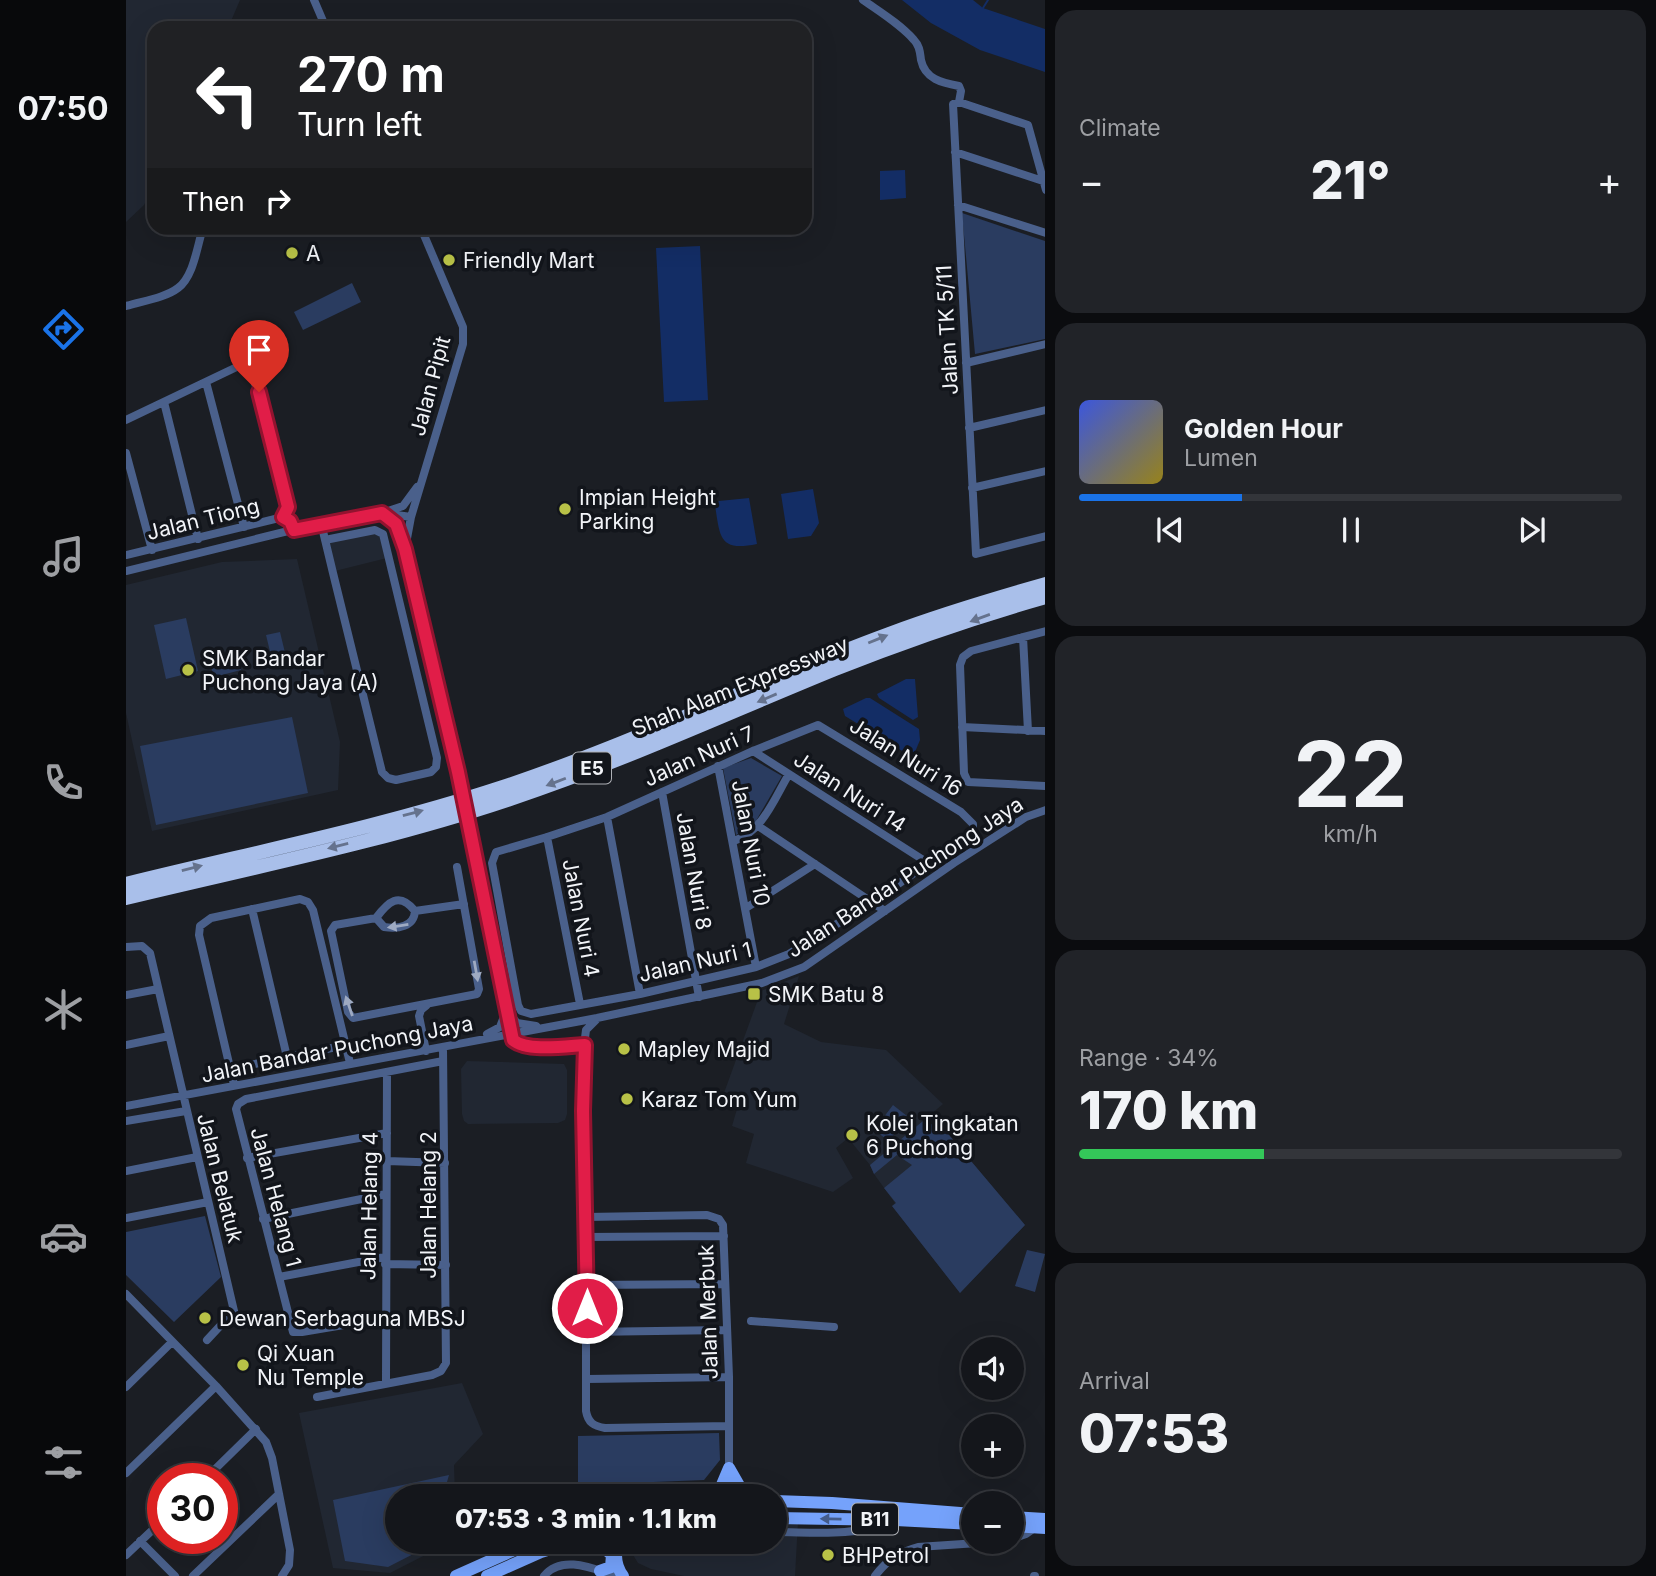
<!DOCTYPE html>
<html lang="en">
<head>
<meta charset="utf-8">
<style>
  :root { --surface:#14161b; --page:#212328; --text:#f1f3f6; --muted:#9d9fa3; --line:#33353a; --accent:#1a73e8 }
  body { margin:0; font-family:Inter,sans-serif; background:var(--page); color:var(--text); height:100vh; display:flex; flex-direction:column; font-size:26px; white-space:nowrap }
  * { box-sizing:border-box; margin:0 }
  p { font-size:23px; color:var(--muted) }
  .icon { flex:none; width:38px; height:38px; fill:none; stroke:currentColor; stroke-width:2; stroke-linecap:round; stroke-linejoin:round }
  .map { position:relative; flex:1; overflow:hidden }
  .sheet { display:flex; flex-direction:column; gap:10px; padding:10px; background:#0b0c0f; width:611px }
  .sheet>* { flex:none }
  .hud { position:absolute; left:21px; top:21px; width:665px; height:214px; border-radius:21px; box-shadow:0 7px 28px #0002,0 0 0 2px var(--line); background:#202124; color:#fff; overflow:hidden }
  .fabs { position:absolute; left:835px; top:1337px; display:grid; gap:14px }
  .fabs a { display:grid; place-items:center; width:63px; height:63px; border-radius:50%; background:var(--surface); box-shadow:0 7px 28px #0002,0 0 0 2px var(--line); font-size:35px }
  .speed { position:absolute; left:21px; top:1463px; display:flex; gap:14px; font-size:35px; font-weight:700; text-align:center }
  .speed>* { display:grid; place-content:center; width:91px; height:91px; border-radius:50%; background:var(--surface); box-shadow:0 7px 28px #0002,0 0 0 2px var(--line); line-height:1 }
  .speed .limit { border:10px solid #d22; background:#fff; color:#111 }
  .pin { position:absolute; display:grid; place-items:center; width:60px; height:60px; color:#fff; margin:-72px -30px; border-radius:50% 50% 50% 0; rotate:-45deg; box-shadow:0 0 7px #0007 }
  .pin .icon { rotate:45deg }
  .me { position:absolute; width:77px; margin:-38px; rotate:0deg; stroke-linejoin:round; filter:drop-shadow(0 0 5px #0008) }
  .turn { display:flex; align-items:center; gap:24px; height:147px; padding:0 35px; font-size:32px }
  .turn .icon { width:91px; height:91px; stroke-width:2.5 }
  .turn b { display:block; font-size:49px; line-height:60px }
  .then { display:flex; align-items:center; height:66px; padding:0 35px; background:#0003; gap:14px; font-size:26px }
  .big { font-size:52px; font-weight:800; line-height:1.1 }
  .sheet .card { flex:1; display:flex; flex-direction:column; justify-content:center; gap:10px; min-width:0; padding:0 24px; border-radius:21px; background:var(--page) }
  .sheet .dial { align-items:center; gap:0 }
  .dial b { font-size:91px; line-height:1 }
  .song { display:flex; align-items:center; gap:21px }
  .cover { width:84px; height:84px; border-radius:10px; background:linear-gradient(135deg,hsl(230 70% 55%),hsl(50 70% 35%)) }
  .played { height:7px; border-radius:4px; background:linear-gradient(90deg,var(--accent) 30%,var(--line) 30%) }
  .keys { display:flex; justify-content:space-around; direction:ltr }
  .heat { display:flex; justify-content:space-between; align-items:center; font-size:38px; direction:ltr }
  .charge { height:10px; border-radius:5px; background:linear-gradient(90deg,#34c759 34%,var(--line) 0) }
  .trip { position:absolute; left:259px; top:1484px; width:402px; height:70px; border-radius:35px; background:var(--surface); box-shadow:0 7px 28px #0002,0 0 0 2px var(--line); font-weight:800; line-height:70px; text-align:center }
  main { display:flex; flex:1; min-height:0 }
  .tab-bar { display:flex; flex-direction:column; width:126px; justify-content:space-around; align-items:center; background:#08090b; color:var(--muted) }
  .tab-bar .icon { width:49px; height:49px }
  .tab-bar .selected { color:var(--accent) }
  .tab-bar b { font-size:32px; color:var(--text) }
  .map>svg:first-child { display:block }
  .built { fill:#212732 }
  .green { fill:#2a3c60 }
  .water { fill:#132d65 }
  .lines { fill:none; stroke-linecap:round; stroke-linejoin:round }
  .stream { stroke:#132d65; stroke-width:2 }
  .minor { stroke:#4a608b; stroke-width:8 }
  .primary { stroke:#75a2fb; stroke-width:12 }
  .motorway { stroke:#a9bfea; stroke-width:14 }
  .minor-bridge { stroke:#4a608b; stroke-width:8 }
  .oneway { fill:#65728d }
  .oneway2 { fill:#9eaac2 }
  .oneway3 { fill:#445c8b }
  .route-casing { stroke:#92132f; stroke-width:18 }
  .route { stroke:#e11d48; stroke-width:12 }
  .poi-dot { fill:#b8c147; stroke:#12151b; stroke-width:2.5 }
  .labels { text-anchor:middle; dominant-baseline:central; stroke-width:7; stroke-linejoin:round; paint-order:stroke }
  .shield { fill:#12151b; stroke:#afb1b6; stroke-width:2 }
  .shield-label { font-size:19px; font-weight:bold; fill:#f2f4f8 }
  .poi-label { font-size:21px; fill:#f2f4f8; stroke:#12151b; text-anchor:start }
  .street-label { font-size:21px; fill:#f2f4f8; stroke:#12151b }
</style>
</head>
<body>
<main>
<nav class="tab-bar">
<b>07:50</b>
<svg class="icon selected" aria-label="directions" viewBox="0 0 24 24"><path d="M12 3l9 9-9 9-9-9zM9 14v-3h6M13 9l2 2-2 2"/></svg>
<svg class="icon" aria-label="music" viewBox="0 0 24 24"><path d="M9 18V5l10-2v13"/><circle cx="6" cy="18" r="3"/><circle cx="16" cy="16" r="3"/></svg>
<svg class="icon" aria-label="phone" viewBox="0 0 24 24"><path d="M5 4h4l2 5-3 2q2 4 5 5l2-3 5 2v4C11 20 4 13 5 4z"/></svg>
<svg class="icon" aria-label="climate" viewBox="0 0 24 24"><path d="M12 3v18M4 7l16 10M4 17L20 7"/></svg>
<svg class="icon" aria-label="car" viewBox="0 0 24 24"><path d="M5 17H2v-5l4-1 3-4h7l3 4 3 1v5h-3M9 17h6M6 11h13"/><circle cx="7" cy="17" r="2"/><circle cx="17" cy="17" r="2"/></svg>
<svg class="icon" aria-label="filters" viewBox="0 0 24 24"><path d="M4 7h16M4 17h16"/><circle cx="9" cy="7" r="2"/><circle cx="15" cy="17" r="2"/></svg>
</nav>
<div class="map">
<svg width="920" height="1576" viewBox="0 0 920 1576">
  <rect width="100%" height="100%" fill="#1b1e24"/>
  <path class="built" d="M0,0h114l-12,28h-74v157l-10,20 -18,17z
    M252,532l9,26 -52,13 -6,-29z
    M171,559l43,183 -2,48 -186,41 -26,-118v-128l96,-23z
    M673,976l-15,48 37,18 65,8 57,54 -20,17 21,8 81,96 -65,68 -68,-87 3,-3 -21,-29 -4,-9 -22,-27 -12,10 17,30 -20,14 -87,-29 8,-29 -22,-8 5,-17 -17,-5 41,-113z
    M341,1061l97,3 3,6v44l-2,6 -7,3 -90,1 -4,-3 -2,-7 -1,-45z
    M336,1383l21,51 -29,31 1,31h-58v46h41l-3,8 -45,23 -57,-5 -34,-155z
    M672,1522l-3,54h-111l-33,-7 -13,-6 -13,-21h150v-19z"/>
  <path class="green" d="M836,213l83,28v98l-70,15z
    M226,283l9,19 -58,28 -9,-18z
    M60,618l12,53 -32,8 -12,-54z
    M154,632l7,29 -14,3 -7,-29z
    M111,653l4,17 -27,7 -5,-17z
    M166,717l16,76 -152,32 -16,-79z
    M625,758l31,18 -29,50 -17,9 -13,-67z
    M767,1105l14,11 -18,25 -15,-11z
    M797,1121l21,8 81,96 -65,68 -68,-87 4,-3 -12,-15 28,-23 -15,-10 -23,19 -4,-9z
    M79,1216l16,61 -47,45 -48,-47v-43z
    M901,1250l18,4 -10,38 -20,-6z
    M593,1433l1,27 -16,20 -126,5v-49z
    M323,1475l-6,21h-46v46h33l-1,4 -41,21 -43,-6 -12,-61z"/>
  <path class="water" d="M776,0h71l10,8 62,21v43l-65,-22 -49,-27z
    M779,170l1,28 -26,2v-29z
    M574,246l8,154 -44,2 -8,-154z
    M687,489l6,34 -8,13 -23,3 -7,-45z
    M623,498l8,46c-38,8 -37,-7 -42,-39l4,-4z
    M780,679h9l3,38 -5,3 -34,-22 -2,-4z
    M740,698h4l49,31 1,11 -5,12 -5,2 -6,-2 -59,-36 -2,-7z"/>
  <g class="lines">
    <path class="stream" d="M857,8l5,-8"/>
    <path class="minor" d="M188,0l12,28
      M737,0c17,12 37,24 51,40 6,6 6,13 7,20 4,19 21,23 38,26l2,5 -2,11
      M829,152l88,29
      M920,190l-18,-65 -69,-23 -6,2 23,450 70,-18
      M832,205l88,28
      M295,228l42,99v17l-52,173 -6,32 53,223
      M0,306c16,-5 39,-8 52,-18 16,-12 19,-42 25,-60
      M840,363l80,-19
      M80,382l38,145
      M38,402l34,137
      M0,420l117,-56h7l38,143 -5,10 -157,38
      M843,428l77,-18
      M0,453l26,97
      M846,488l74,-17
      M262,511l15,-5 14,-19
      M257,514l13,10 8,22
      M195,523l12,50 49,199 6,6 8,2 35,-8 5,-5 1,-9 -54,-224 -8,-4 -50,10
      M0,571l195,-48 61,-10 29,4
      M920,631l-75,20 -8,6 -3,8 4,108 4,9 78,4
      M897,637l5,94
      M692,725l143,87 12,12v9l-101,69 -83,52 -33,13 -116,27 -109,20 -10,-3 -3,-6 -26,-142 4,-11 51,-15 60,-20 146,-66z
      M836,727l84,4
      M627,751l175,112
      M592,766l38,201
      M536,792l37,205
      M481,817l33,177
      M632,826l127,85
      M421,837l33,167
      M346,838l41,202c14,12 54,6 72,5
      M608,841c29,-10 40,-42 55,-67
      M620,908l69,-44
      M126,909l35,148
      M289,911c-16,-20 -27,-9 -39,7l-41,7 -4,6 17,81 5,6 124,-24 2,-5 -22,-122
      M289,911l49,-7
      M250,918l8,9c14,2 30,0 31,-16
      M0,947l16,-1 8,7 84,358 -27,29
      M0,995l32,-6
      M383,1013l8,10 19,3
      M470,1020l-10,10 -1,8 -2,73 3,106 121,-2 12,4 4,6 6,152v119
      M361,1034l13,-7 5,-13
      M0,1045l43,-9
      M300,1051l-7,-35 2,-6 5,-4
      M105,1069l115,-24
      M108,1085l-35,-150 1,-9 11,-8 89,-19 8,3 5,8 37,153
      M0,1106l471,-88 165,-35 42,-16 150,-104 72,-46 20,-7
      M0,1121l60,-10
      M121,1158l140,-25
      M261,1161l58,2
      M0,1171l71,-14
      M460,1217v194c2,12 8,15 19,17l124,-2
      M0,1218l82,-16
      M137,1219l123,-25
      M461,1237l137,-1
      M259,1264l61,1
      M153,1277l106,-20
      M461,1285l137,-1
      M0,1294l90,92 50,56 6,16 18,92 -1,15 -7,11
      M259,1318l-83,14h-9l-57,-223 2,-5 8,-5 197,-38
      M625,1321l83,6
      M460,1332l140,-2
      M461,1379l142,-2
      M260,1383l1,-311
      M0,1387l46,-45
      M191,1397l115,-22 9,-4 5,-8 -3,-315
      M0,1473l90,-87
      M79,1479l51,-50
      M649,1532c38,0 79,5 115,-10
      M886,1539l14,-5 10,-7
      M14,1541l35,35
      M491,1548l21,-6
      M0,1555l37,-35
      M67,1576l86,-82
      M418,1576c18,-22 50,-7 72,0
      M749,1576c12,-16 24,-24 43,-29l75,-5
      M908,1576h1"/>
    <path class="primary" d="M603,1468l12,21 13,7
      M584,1496l11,-9 8,-19
      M649,1501l57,2 141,11
      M886,1517l34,2
      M649,1518l121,2 77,4
      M886,1526l34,2
      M462,1542l15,5 9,8 -1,12 -11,4
      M493,1542c-5,12 -4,23 4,34
      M330,1576l76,-34
      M361,1576l54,-24 32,-10"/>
    <path class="motorway" d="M0,884c125,-31 252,-56 374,-96 133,-44 258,-106 389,-154 51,-19 104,-35 157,-50
      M0,898c128,-31 259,-57 384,-99 111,-37 217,-86 325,-130 68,-27 140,-52 211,-72"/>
    <path class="minor-bridge" d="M332,772l14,66"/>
  </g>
  <defs><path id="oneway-solid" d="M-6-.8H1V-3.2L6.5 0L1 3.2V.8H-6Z" transform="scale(1.75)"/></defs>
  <g class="oneway">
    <use href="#oneway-solid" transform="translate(854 618) rotate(160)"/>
    <use href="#oneway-solid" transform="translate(752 639) rotate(-22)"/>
    <use href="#oneway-solid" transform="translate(641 698) rotate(157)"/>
    <use href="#oneway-solid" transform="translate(430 782) rotate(159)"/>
    <use href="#oneway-solid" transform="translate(287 813) rotate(-15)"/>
    <use href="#oneway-solid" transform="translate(212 846) rotate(166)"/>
    <use href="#oneway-solid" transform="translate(66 868) rotate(-14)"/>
  </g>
  <g class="oneway2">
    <use href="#oneway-solid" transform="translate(272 926) rotate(171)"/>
    <use href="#oneway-solid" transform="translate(350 971) rotate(80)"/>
    <use href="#oneway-solid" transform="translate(223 1006) rotate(-109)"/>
  </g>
  <use class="oneway3" href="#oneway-solid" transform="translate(705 1519) rotate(-179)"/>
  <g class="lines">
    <defs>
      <path id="route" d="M133,392l29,115 -5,10 7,4 4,9 88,-17 14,11 9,25 53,223 55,268c14,12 54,6 72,5l-2,66 4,197"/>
    </defs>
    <use href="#route" class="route-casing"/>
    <use href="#route" class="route"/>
  </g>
  <g class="poi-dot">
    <circle cx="166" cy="253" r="7"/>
    <circle cx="323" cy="260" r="7"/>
    <circle cx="439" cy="509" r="7"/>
    <circle cx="62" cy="670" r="7"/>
    <rect x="621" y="987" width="14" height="14" rx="3.5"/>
    <circle cx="498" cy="1049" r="7"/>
    <circle cx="501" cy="1099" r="7"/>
    <circle cx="726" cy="1135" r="7"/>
    <circle cx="79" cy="1318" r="7"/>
    <circle cx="117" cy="1365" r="7"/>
    <circle cx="702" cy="1555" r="7"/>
  </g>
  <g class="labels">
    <g class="shield">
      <rect x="447" y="752.5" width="38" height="31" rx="5"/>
      <rect x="726" y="1503.5" width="46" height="31" rx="5"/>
    </g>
    <g class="shield-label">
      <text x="466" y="768">E5</text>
      <text x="749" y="1519">B11</text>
    </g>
    <g class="poi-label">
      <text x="180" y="253">A</text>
      <text x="337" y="260">Friendly Mart</text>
      <text x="453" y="497">Impian Height<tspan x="453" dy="24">Parking</tspan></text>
      <text x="76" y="658">SMK Bandar<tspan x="76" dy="24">Puchong Jaya (A)</tspan></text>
      <text x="642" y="994">SMK Batu 8</text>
      <text x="512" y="1049">Mapley Majid</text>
      <text x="515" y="1099">Karaz Tom Yum</text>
      <text x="740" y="1123">Kolej Tingkatan<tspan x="740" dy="24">6 Puchong</tspan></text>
      <text x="93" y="1318">Dewan Serbaguna MBSJ</text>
      <text x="131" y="1353">Qi Xuan<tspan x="131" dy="24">Nu Temple</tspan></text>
      <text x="716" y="1555">BHPetrol</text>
    </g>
    <g class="street-label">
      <text transform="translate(821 330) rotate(-93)">Jalan TK 5/11</text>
      <text transform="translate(304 386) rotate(-75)">Jalan Pipit</text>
      <text transform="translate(77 519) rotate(-14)">Jalan Tiong</text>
      <text transform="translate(614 686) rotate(-22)">Shah Alam Expressway</text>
      <text transform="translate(573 756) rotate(-24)">Jalan Nuri 7</text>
      <text transform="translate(780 757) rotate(32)">Jalan Nuri 16</text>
      <text transform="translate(724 792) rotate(33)">Jalan Nuri 14</text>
      <text transform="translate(625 843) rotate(79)">Jalan Nuri 10</text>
      <text transform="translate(568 871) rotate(80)">Jalan Nuri 8</text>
      <text transform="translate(779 877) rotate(-33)">Jalan Bandar Puchong Jaya</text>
      <text transform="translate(455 918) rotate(79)">Jalan Nuri 4</text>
      <text transform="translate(569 962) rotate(-13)">Jalan Nuri 1</text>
      <text transform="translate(211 1049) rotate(-11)">Jalan Bandar Puchong Jaya</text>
      <text transform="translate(94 1178) rotate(76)">Jalan Belatuk</text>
      <text transform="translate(150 1197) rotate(75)">Jalan Helang 1</text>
      <text transform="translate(302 1205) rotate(-90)">Jalan Helang 2</text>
      <text transform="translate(243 1206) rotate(-89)">Jalan Helang 4</text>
      <text transform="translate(582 1312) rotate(-92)">Jalan Merbuk</text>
    </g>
  </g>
</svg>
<div class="fabs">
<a><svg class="icon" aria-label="sound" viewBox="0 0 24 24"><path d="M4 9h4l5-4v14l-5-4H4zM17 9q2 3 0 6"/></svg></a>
<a>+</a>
<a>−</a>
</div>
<div class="speed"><div class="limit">30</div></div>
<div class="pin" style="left:133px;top:392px;background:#d93025"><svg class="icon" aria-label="arrive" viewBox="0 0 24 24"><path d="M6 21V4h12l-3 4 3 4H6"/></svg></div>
<svg class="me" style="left:461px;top:1308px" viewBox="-20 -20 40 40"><circle r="17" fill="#e11d48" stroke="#fff" stroke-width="3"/><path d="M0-11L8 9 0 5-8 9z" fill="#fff"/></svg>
<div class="trip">07:53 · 3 min · 1.1 km</div>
<div class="hud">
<div class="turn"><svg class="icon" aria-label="left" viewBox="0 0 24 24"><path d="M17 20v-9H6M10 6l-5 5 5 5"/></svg><div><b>270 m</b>Turn left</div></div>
<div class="then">Then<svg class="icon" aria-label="right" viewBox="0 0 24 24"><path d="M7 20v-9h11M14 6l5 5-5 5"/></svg></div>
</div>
</div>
<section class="sheet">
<div class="card"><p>Climate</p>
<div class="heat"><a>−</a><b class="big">21°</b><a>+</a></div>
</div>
<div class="card">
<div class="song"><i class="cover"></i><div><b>Golden Hour</b><p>Lumen</p></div></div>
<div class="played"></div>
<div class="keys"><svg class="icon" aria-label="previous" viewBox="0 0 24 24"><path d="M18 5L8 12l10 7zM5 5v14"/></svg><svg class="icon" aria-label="pause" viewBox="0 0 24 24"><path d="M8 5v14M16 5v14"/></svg><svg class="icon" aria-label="next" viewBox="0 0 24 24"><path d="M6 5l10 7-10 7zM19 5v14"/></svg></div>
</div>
<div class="card dial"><b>22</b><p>km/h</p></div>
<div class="card"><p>Range · 34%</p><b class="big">170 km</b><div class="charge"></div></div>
<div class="card"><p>Arrival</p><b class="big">07:53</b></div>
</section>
</main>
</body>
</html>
